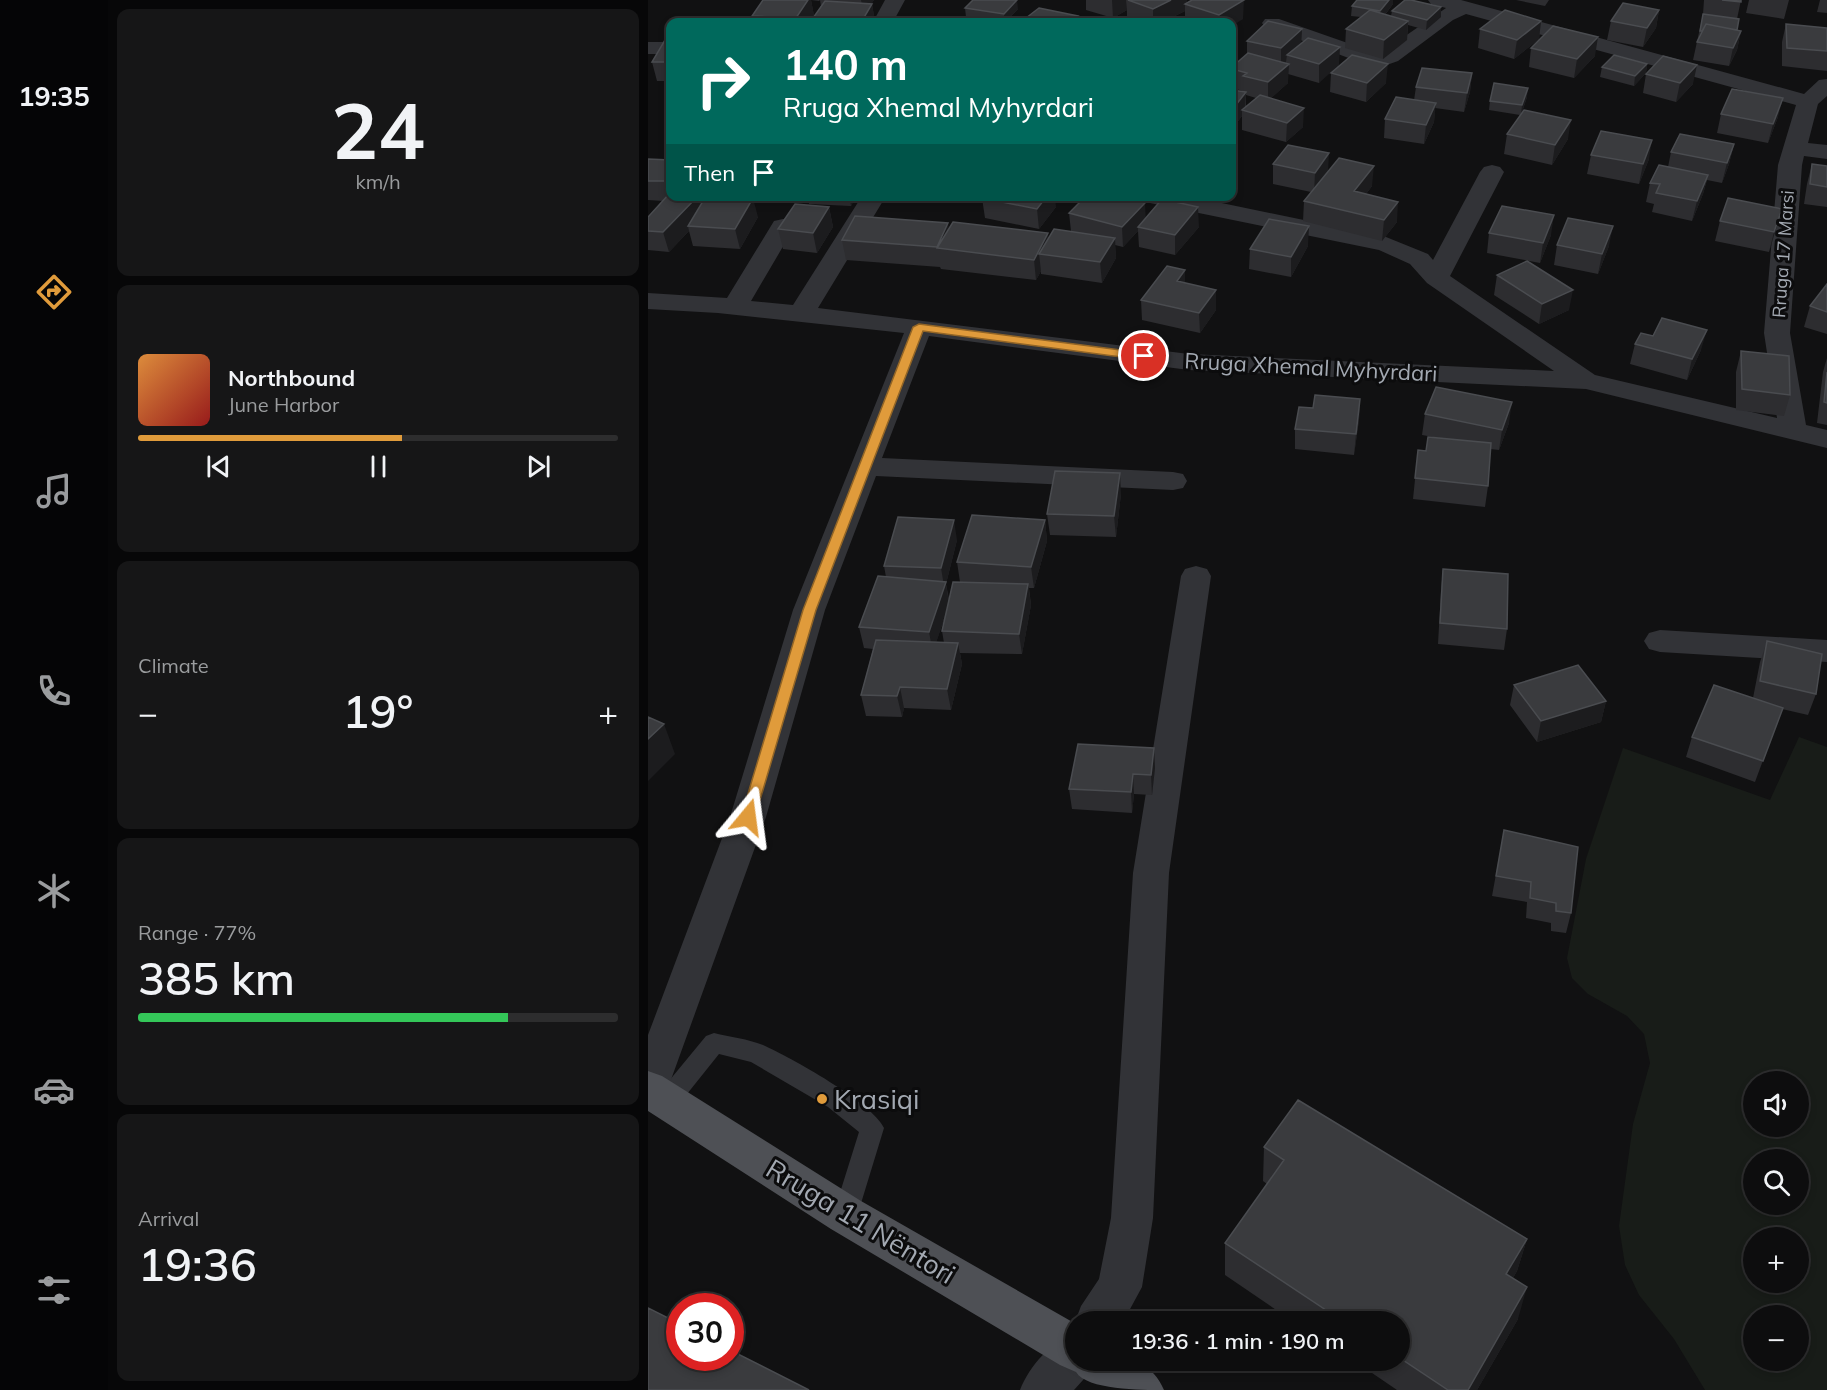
<!DOCTYPE html>
<html lang="en">
<head>
<meta charset="utf-8">
<style>
  :root { --surface:#0d0d0e; --page:#161617; --text:#f1f3f6; --muted:#9a9c9e; --line:#2d2d2e; --accent:#e09b3b }
  body { margin:0; font-family:Mulish,sans-serif; background:var(--page); color:var(--text); height:100vh; display:flex; flex-direction:column; font-size:22px; white-space:nowrap }
  * { box-sizing:border-box; margin:0 }
  p { font-size:20px; color:var(--muted) }
  .icon { flex:none; width:33px; height:33px; fill:none; stroke:currentColor; stroke-width:2; stroke-linecap:round; stroke-linejoin:round }
  .map { position:relative; flex:1; overflow:hidden }
  .drawer { display:flex; flex-direction:column; gap:9px; padding:9px; background:#070708; width:540px }
  .drawer>* { flex:none }
  .top-card { position:absolute; left:18px; top:18px; width:570px; height:183px; border-radius:12px; box-shadow:0 3px 9px #0003,0 0 0 2px var(--line); background:#00695c; color:#fff; overflow:hidden }
  .fabs { position:absolute; left:1095px; top:1071px; display:grid; gap:12px }
  .fabs a { display:grid; place-items:center; width:66px; height:66px; border-radius:50%; background:var(--surface); box-shadow:0 3px 9px #0003,0 0 0 2px var(--line); font-size:30px }
  .speed { position:absolute; left:18px; top:1293px; display:flex; gap:12px; font-size:30px; font-weight:700; text-align:center }
  .speed>* { display:grid; place-content:center; width:78px; height:78px; border-radius:50%; background:var(--surface); box-shadow:0 3px 9px #0003,0 0 0 2px var(--line); line-height:1 }
  .speed .limit { border:9px solid #d22; background:#fff; color:#111 }
  .pin { position:absolute; display:grid; place-items:center; width:51px; height:51px; color:#fff; margin:-26px; border:3px solid #fff; border-radius:50%; box-shadow:0 2px 6px #0007 }
  .me { position:absolute; width:66px; margin:-33px; rotate:16deg; stroke-linejoin:round; filter:drop-shadow(0 0 4px #0008) }
  .turn { display:flex; align-items:center; gap:21px; height:126px; padding:0 18px; font-size:27px }
  .turn .icon { width:78px; height:78px; stroke-width:2.5 }
  .turn b { display:block; font-size:42px; line-height:51px }
  .then { display:flex; align-items:center; height:57px; padding:0 18px; background:#0003; gap:12px; font-size:22px }
  .big { font-size:45px; font-weight:600; line-height:1.1 }
  .drawer .card { flex:1; display:flex; flex-direction:column; justify-content:center; gap:9px; min-width:0; padding:0 21px; border-radius:12px; background:var(--page) }
  .drawer .dial { align-items:center; gap:0 }
  .dial b { font-size:78px; line-height:1 }
  .song { display:flex; align-items:center; gap:18px }
  .cover { width:72px; height:72px; border-radius:9px; background:linear-gradient(135deg,hsl(30 70% 55%),hsl(0 70% 35%)) }
  .played { height:6px; border-radius:3px; background:linear-gradient(90deg,var(--accent) 55%,var(--line) 55%) }
  .keys { display:flex; justify-content:space-around; direction:ltr }
  .heat { display:flex; justify-content:space-between; align-items:center; font-size:33px; direction:ltr }
  .charge { height:9px; border-radius:4px; background:linear-gradient(90deg,#34c759 77%,var(--line) 0) }
  .trip { position:absolute; left:417px; top:1311px; width:345px; height:60px; border-radius:30px; background:var(--surface); box-shadow:0 3px 9px #0003,0 0 0 2px var(--line); font-weight:600; line-height:60px; text-align:center }
  main { display:flex; flex:1; min-height:0 }
  .tabs { display:flex; flex-direction:column; width:108px; justify-content:space-around; align-items:center; background:#050506; color:var(--muted) }
  .tabs .icon { width:42px; height:42px }
  .tabs .active { color:var(--accent) }
  .tabs b { font-size:27px; color:var(--text) }
  .map>svg:first-child { display:block }
  .green { fill:#181c18; fill-rule:evenodd }
  .lines { fill:none; stroke-linecap:round; stroke-linejoin:round }
  .service { fill:#323337; fill-rule:evenodd }
  .minor { fill:#323337; fill-rule:evenodd }
  .primary { fill:#4e5055; fill-rule:evenodd }
  .wall { fill:#2d2d30; fill-rule:evenodd }
  .shaded-wall { fill:#1c1c1e }
  .building { fill:#3a3b3e; stroke:#4a4c50; stroke-width:1.5 }
  .route { fill:#e09b3b; stroke:#926526; stroke-width:1.5 }
  .poi-dot { fill:#e09b3b; stroke:#0c0c0d; stroke-width:2 }
  .labels { text-anchor:middle; dominant-baseline:central; stroke-width:6; stroke-linejoin:round; paint-order:stroke }
  .far-street-label { font-size:18px; fill:#a3a9b2; stroke:#0c0c0d }
  .street-label { font-size:22px; fill:#a3a9b2; stroke:#0c0c0d }
  .near-poi-label { font-size:27px; fill:#a3a9b2; stroke:#0c0c0d; text-anchor:start }
  .near-street-label { font-size:27px; fill:#a3a9b2; stroke:#0c0c0d }
</style>
</head>
<body>
<main>
<nav class="tabs">
<b>19:35</b>
<svg class="icon active" aria-label="directions" viewBox="0 0 24 24"><path d="M12 3l9 9-9 9-9-9zM9 14v-3h6M13 9l2 2-2 2"/></svg>
<svg class="icon" aria-label="music" viewBox="0 0 24 24"><path d="M9 18V5l10-2v13"/><circle cx="6" cy="18" r="3"/><circle cx="16" cy="16" r="3"/></svg>
<svg class="icon" aria-label="phone" viewBox="0 0 24 24"><path d="M5 4h4l2 5-3 2q2 4 5 5l2-3 5 2v4C11 20 4 13 5 4z"/></svg>
<svg class="icon" aria-label="climate" viewBox="0 0 24 24"><path d="M12 3v18M4 7l16 10M4 17L20 7"/></svg>
<svg class="icon" aria-label="car" viewBox="0 0 24 24"><path d="M5 17H2v-5l4-1 3-4h7l3 4 3 1v5h-3M9 17h6M6 11h13"/><circle cx="7" cy="17" r="2"/><circle cx="17" cy="17" r="2"/></svg>
<svg class="icon" aria-label="filters" viewBox="0 0 24 24"><path d="M4 7h16M4 17h16"/><circle cx="9" cy="7" r="2"/><circle cx="15" cy="17" r="2"/></svg>
</nav>
<section class="drawer">
<div class="card dial"><b>24</b><p>km/h</p></div>
<div class="card">
<div class="song"><i class="cover"></i><div><b>Northbound</b><p>June Harbor</p></div></div>
<div class="played"></div>
<div class="keys"><svg class="icon" aria-label="previous" viewBox="0 0 24 24"><path d="M18 5L8 12l10 7zM5 5v14"/></svg><svg class="icon" aria-label="pause" viewBox="0 0 24 24"><path d="M8 5v14M16 5v14"/></svg><svg class="icon" aria-label="next" viewBox="0 0 24 24"><path d="M6 5l10 7-10 7zM19 5v14"/></svg></div>
</div>
<div class="card"><p>Climate</p>
<div class="heat"><a>−</a><b class="big">19°</b><a>+</a></div>
</div>
<div class="card"><p>Range · 77%</p><b class="big">385 km</b><div class="charge"></div></div>
<div class="card"><p>Arrival</p><b class="big">19:36</b></div>
</section>
<div class="map">
<svg width="1179" height="1390" viewBox="0 0 1179 1390">
  <rect width="100%" height="100%" fill="#111112"/>
  <path class="green" d="M1151,737l28,10v643h-122l-31,-51 -35,-44 -14,-30 -6,-39 14,-102 17,-61 -6,-29 -17,-18 -39,-22 -16,-16 -5,-20 19,-99 37,-111 147,52zM1106,1082h44v44h-44zM1106,1160h44v44h-44zM1106,1238h44v44h-44zM1106,1316h44v44h-44z"/>
  <g class="lines">
    <path class="service" d="M66,1033c16,4 34,6 49,12 27,12 110,58 121,83l-29,95 -9,4 -9,-4 -4,-8 26,-83 -31,-25 -77,-45 -32,-8 -44,55 -8,3 -8,-3 -4,-8 4,-8 47,-57z"/>
    <path class="minor" d="M237,0h20l-12,22h-20z
      M780,0h33l11,3 332,91 15,-14 8,-1v17l-9,8 -10,39 19,2v14l-23,-3 -2,9 -12,168 16,92 21,5v18l-241,-59 -397,-19 -260,-34 -47,122 291,14 10,2 4,7 -4,7 -10,2 -297,-14 -51,134 -59,207 -98,271 -6,13 -14,5v-71l82,-218 63,-207 111,-277 -186,-20 -70,-4v-16l79,5 47,-77 9,-2 9,2 3,5 -44,75 42,4 69,-109h24l-68,112 371,46 365,17 -127,-88 -17,-19 -31,-14 -229,-47 -8,-2 -3,-5h49l198,41 42,17 5,6 47,-88 4,-5 8,-2 8,2 4,5 -54,104 145,99 182,43 -13,-85 14,-168 18,-60 -330,-91 -13,6 -55,41 -17,6 -19,-4 -97,-36 -3,-4 3,-4h14l100,35 67,-46 -15,-4z
      M0,42h22v12h-22z
      M548,566l11,3 4,7 -42,297 -16,345 -11,69 -19,35h-47v2l-1,-2 6,-16 18,-27 12,-61 22,-345 48,-297 4,-7z
      M1012,630l167,10v22l-167,-10 -11,-3 -5,-8 5,-8z
      M428,1332v28h20l-4,10 -18,20h-54c10,-25 31,-48 56,-58z"/>
    <path class="primary" d="M0,1071l14,5 199,125 215,123v36c36,0 71,-10 88,30 -23,0 -77,0 -88,-18l-16,-7 -229,-136 -183,-118z"/>
  </g>
  <path class="wall" d="M115,0h57l-1,1 -8,-1 3,16 -5,6h-55l-2,-6z
    M172,0h54l-3,4h1l3,18h-61l-1,-4 8,-12z
    M438,0h101v3l56,16 -11,3h-47v-11l-22,11h-24l-12,-4v-8l-14,8 -27,-8z
    M709,0h36v4l-8,11 6,1 1,-5 49,6 -15,13 -18,-5 -1,15 -24,19 -38,-11 1,-19 15,-12 -10,-1 1,-10z
    M868,0h33l-4,6z
    M1056,0h37l-4,19v11l4,1 -4,19 -8,16 -36,-6 10,-46z
    M1101,0h40l-5,19 -38,-6z
    M1172,0h7v13l-10,-1z
    M317,8l53,1 -13,13h-4l-35,-5z
    M1011,10l-3,18 -13,19 -36,-7 4,-19z
    M378,18l53,4h-52z
    M893,21l-2,18 -25,20 -36,-11 2,-19z
    M1138,24l41,4v43l-45,-5v-24z
    M654,29l-1,14 39,4 -21,36 -31,-9v9l-17,15 32,29 -17,15 -44,-12v-14l-10,13v-39l11,2v-1l-11,-3v-21l15,-13v-13zM598,95l10,3 -10,9z
    M22,40v41h-13l-5,-19z
    M883,48l64,8 -21,22 -45,-11z
    M999,64l-1,9 -12,13 -34,-9 2,-10z
    M683,73l55,10 -20,19 -36,-10z
    M824,73l-2,19 -6,20 -29,-4 -1,14 -10,22 -40,-6 1,-19 29,-19 2,-13z
    M998,74l47,10 -17,18 -33,-9z
    M879,97l-5,15 46,27 -16,26 -48,-11 3,-20 13,-19 -31,-5 1,-9z
    M1073,114l57,3 -10,26 -51,-10z
    M1086,144l-5,20 -7,19 -15,-3 -4,14 -11,27 -40,-9 2,-8 -8,-2 4,-19 18,-16 3,-15z
    M943,155l58,4 -10,25 -52,-10z
    M0,159l22,1v36l88,21 -18,32 -47,-3 -4,-15 -20,21 -21,-2v-33l15,-16 -15,-1z
    M625,164l55,7 44,15 -6,8 31,28 -15,19 -79,-20 1,-20 7,-9 -38,-8z
    M1164,164l15,2v41l-23,-3 3,-20z
    M159,196h49l-5,10 -42,-2z
    M334,198l74,9 -17,22 -54,-11z
    M497,203v15l54,9 -24,28 -36,-8 -1,-16 -15,16 -8,-2 1,13 -14,25 -61,-9v-3l-5,9 -95,-11 -1,-2 -94,-7 -4,-20 107,-11 99,10 23,-8 -2,-18z
    M181,207l4,20 -16,26 -34,-4 -5,-20z
    M1134,209l-13,43 -54,-11 5,-20z
    M841,233l62,2 -11,28 -53,-10z
    M909,245l52,1 -11,28 -44,-9z
    M660,246l-17,31 -42,-8 1,-20z
    M537,270v13l31,7v20l-16,23 -58,-13 -1,-20z
    M849,275l72,35 -30,14 -45,-29z
    M1179,284v50l-23,-7 6,-21z
    M1005,336l48,14 -14,30 -57,-16 5,-20z
    M1093,351l49,44 -6,21 -48,-6v-38z
    M1179,358v67l-10,-2 6,-51z
    M712,399l-1,21 -5,35 -59,-6v-20l18,-21z
    M777,414l84,9 -10,27 -9,-1 -2,37 -3,21 -72,-8 5,-49 8,1 13,-13 -17,-3z
    M473,494l-5,43 -66,-2 -3,-21z
    M397,520l2,21 -13,47h-5l2,17 -9,49 -62,-1 2,11 -11,46 -47,-2 -2,9 -36,-1 -5,-21 12,-46 -9,-1 -5,-21 27,-50 -2,-11 73,-26 -11,44 3,15 11,-17 -3,-20zM297,617l-3,14 2,12 -8,-1z
    M795,569l64,60 -3,21 -66,-6 3,-54z
    M1119,641l49,53 -8,21 -26,-6 -27,73 -69,-25 6,-20 61,-39 7,-36z
    M866,685l92,16 -5,21 -64,20 -27,-37z
    M506,748l1,20 -3,27 -18,-1 -2,19 -60,-4 -3,-20z
    M856,830l67,83 -5,20 -15,-2v-8l-25,-5 1,-16 -35,-6z
    M616,1147l263,92 -10,32 -4,7 5,41 -41,71h-80l-44,-30h47v-38h-106l-69,-47v-32l42,-59 -4,-3z"/>
  <path class="shaded-wall" d="M160,0h3l3,16 -5,6h-12l-1,-4z
    M213,0h13l-10,15z
    M369,0l1,9 -14,13v-8z
    M464,0h14l1,10 -14,8z
    M523,0h16v5l-2,-1v7l-22,11h-10v-13z
    M596,0l-1,19 -11,7v-4h-12l-1,-7z
    M741,0h4v4l-13,17v-10z
    M224,4l3,18h-13v-1z
    M793,7v10l-15,13 1,-10z
    M1011,10l-3,18 -13,19 4,-19z
    M430,16l1,6h-8z
    M760,21l-1,19 -24,19 1,-19z
    M893,21l-2,18 -25,20 3,-19z
    M654,29l-1,19 -14,7 -1,7 -5,5v-19z
    M1093,31l-4,19 -8,16 4,-18z
    M950,37l-3,19 -21,22 3,-19z
    M692,47l-1,18 -20,18v-19z
    M641,64l-1,19 -20,18v-19z
    M740,64l-2,19 -20,19 1,-19z
    M999,64l-1,9 -12,13 1,-10z
    M1049,65l-4,19 -17,18 4,-19z
    M824,73l-2,19 -6,20 3,-19z
    M880,88l-1,9 -6,18 1,-10z
    M598,92l-1,19 -3,-1v6l-10,13v-19z
    M1135,98l-5,19 -10,26 5,-19z
    M788,103l-2,19 -10,22 2,-19z
    M656,108l-1,19 -17,15 1,-19z
    M923,120l-3,19 -16,26 3,-20z
    M1004,140l-3,19 -10,25 4,-20z
    M1086,144l-5,20 -7,19 5,-20z
    M681,153l-1,20 -14,20 1,-20z
    M726,166l-2,20 -19,25 1,-20z
    M1060,175l-5,19 -11,27 5,-20z
    M50,196h21l-31,30 1,5 -20,21 -6,-20z
    M201,196h7l-5,10z
    M399,196h8l1,11 -17,22 -2,-20z
    M105,198l5,19 -18,32 -5,-20z
    M750,202l-1,20 -15,19 2,-21z
    M497,203l1,20 -8,4v4l-15,16 -1,-20z
    M181,207l4,20 -16,26 -4,-20z
    M550,207l1,20 -24,28v-20z
    M1134,209l-6,20 -7,23 5,-20z
    M906,215l-3,20 -11,28 3,-20z
    M300,223l3,20 -13,5 -1,-1z
    M661,226l-1,20 -17,31v-20z
    M965,226l-4,20 -11,28 4,-20z
    M400,233l2,20 -11,1 2,17 -5,9 -2,-20z
    M467,238l1,20 -14,25 -2,-21z
    M537,270v20l-8,-9z
    M568,290v20l-16,23 -1,-20z
    M925,290l-4,20 -30,14 3,-20z
    M1059,330l-6,20 -14,30 5,-21z
    M712,399l-1,21 -5,35 2,-21z
    M864,402l-3,21 -10,27 3,-20z
    M472,473l1,21 -5,43 -2,-21z
    M306,520l3,20 -11,44 3,19 -16,50 -4,-21 15,-46 -3,-18z
    M397,520l2,21 -13,47 -3,-21z
    M380,584l3,21 -9,49 -3,-20z
    M310,643l4,21 -11,46 -4,-21z
    M252,687l4,21 -2,9 -5,-21z
    M958,701l-5,21 -64,20 4,-21z
    M16,724l11,30 -27,27v-42z
    M506,748l1,20 -3,27 -1,-20z
    M485,774l1,20 -2,19 -1,-21z
    M879,1239l-10,32 -20,35 9,-32z
    M879,1287l-9,32 -41,71h-9z"/>
  <path class="building" d="M115,0h45l-12,18 -44,-2z
    M325,0h44l-13,14 -39,-6z
    M480,0h43l-18,9z
    M544,0h52l-25,15 -34,-11z
    M709,0h32l-9,11 -28,-5z
    M757,0h6l30,7 -14,13 -35,-9z
    M1074,0h19v2z
    M177,1l47,3 -10,17 -49,-3z
    M975,3l36,7 -12,18 -36,-7z
    M391,8l39,8 -7,6h-25l-20,-4z
    M722,10l38,11 -24,19 -38,-11z
    M857,10l36,11 -24,19 -37,-11z
    M1055,14l36,5 -2,11 -31,-6 -4,7h-2z
    M620,21l34,8 -21,19 -34,-7z
    M1058,24l35,7 -8,17 -36,-6z
    M1138,24l41,4v23l-40,-3z
    M905,26l45,11 -21,22 -46,-11z
    M660,38l32,9 -21,17 -32,-9z
    M17,40h5v22h-18z
    M600,53l41,11 -21,18 -25,-6 4,-3 -15,-4v-2z
    M704,55l36,9 -21,19 -36,-10z
    M966,55l33,9 -12,12 -33,-9z
    M1015,56l34,9 -17,18 -34,-9z
    M774,68l50,5 -5,20 -51,-6z
    M846,83l34,5 -6,17 -32,-4z
    M1084,89l51,9 -10,26 -52,-10z
    M584,90l14,2 -14,18z
    M612,95l44,13 -17,15 -45,-13z
    M748,97l40,6 -10,22 -41,-6z
    M876,110l47,10 -16,25 -48,-11z
    M953,131l51,9 -9,24 -52,-9z
    M1032,134l54,10 -7,19 -56,-11z
    M640,145l41,8 -14,20 -42,-9z
    M691,158l35,8 -20,25 44,11 -14,18 -80,-19z
    M0,159l22,1v21h-22z
    M1164,164l15,2v21l-17,-3z
    M1011,165l49,10 -11,26 -41,-8 4,-9 -10,-1z
    M22,193v3h28l-35,36 -15,-1v-14z
    M58,196h30l17,2 -18,31 -47,-3z
    M335,196h64l-10,13 -55,-11z
    M438,196h32l27,7 -23,24 -53,-14z
    M1080,198l54,11 -8,23 -54,-11z
    M514,199l36,8 -23,28 -37,-8z
    M147,204l34,3 -16,26 -35,-4z
    M854,206l52,9 -11,28 -54,-10z
    M207,216l93,7 -11,24 -95,-7z
    M920,218l45,8 -11,28 -45,-9z
    M621,219l40,7 -18,31 -41,-8z
    M305,222l95,11 -14,27 -97,-12z
    M406,229l61,9 -15,24 -61,-8z
    M879,261l46,29 -31,14 -45,-29z
    M519,266l18,4 -8,11 39,9 -17,23 -58,-13z
    M1179,284v28l-17,-6z
    M1014,318l45,12 -15,29 -57,-15 6,-11 12,3z
    M1093,351l48,5 1,39 -48,-6z
    M1179,372v31l-3,-1z
    M788,387l76,15 -10,28 -77,-16z
    M667,395l45,4 -4,35 -61,-5 4,-22 14,1z
    M780,437l63,6 -3,43 -73,-8 3,-28 8,1z
    M407,471l65,2 -6,43 -67,-2z
    M324,515l73,5 -14,47 -74,-5z
    M250,517l56,3 -13,48 -57,-2z
    M795,569l65,5 -1,55 -67,-6z
    M230,576l68,6 -17,50 -70,-5z
    M305,582l75,2 -9,50 -77,-3z
    M228,640l82,3 -11,46 -47,-2 -3,9 -36,-1z
    M1119,641l55,13 -6,40 -56,-13z
    M930,665l28,36 -65,20 -27,-36z
    M1066,685l69,23 -20,53 -71,-24z
    M0,717l16,7 -16,15z
    M430,744l76,4 -3,27 -18,-1 -2,18 -62,-3z
    M856,830l74,17 -7,66 -15,-2v-8l-26,-5 1,-16 -35,-6z
    M650,1100l229,139 -21,35 21,13 -59,103h-20l-48,-32v-36h-56l-119,-79 59,-83 -20,-13z
    M0,1308l32,16v34h50v-8l79,40h-161z"/>
  <path class="route" d="M271,324l225,29 6,3 -6,4 -221,-29 -107,279 -61,207 -2,4h-10l-2,-4 62,-207 110,-283z"/>
  <circle class="poi-dot" cx="174" cy="1099" r="6"/>
  <g class="labels">
    <g class="far-street-label">
      <text transform="translate(1135 254) rotate(-86)">Rruga 17 Marsi</text>
    </g>
    <g class="street-label">
      <text transform="translate(663 367) rotate(3)">Rruga Xhemal Myhyrdari</text>
    </g>
    <g class="near-poi-label">
      <text x="186" y="1099">Krasiqi</text>
    </g>
    <g class="near-street-label">
      <text transform="translate(213 1221) rotate(31)">Rruga 11 Nëntori</text>
    </g>
  </g>
</svg>
<div class="fabs">
<a><svg class="icon" aria-label="sound" viewBox="0 0 24 24"><path d="M4 9h4l5-4v14l-5-4H4zM17 9q2 3 0 6"/></svg></a>
<a><svg class="icon" aria-label="search" viewBox="0 0 24 24"><circle cx="10" cy="10" r="6"/><path d="M15 15l6 6"/></svg></a>
<a>+</a>
<a>−</a>
</div>
<div class="speed"><div class="limit">30</div></div>
<div class="pin" style="left:496px;top:356px;background:#d93025"><svg class="icon" aria-label="arrive" viewBox="0 0 24 24"><path d="M6 21V4h12l-3 4 3 4H6"/></svg></div>
<svg class="me" style="left:100px;top:817px" viewBox="-20 -20 40 40"><path d="M0-17L14 15 0 8-14 15z" fill="#e09b3b" stroke="#fff" stroke-width="4"/></svg>
<div class="trip">19:36 · 1 min · 190 m</div>
<div class="top-card">
<div class="turn"><svg class="icon" aria-label="right" viewBox="0 0 24 24"><path d="M7 20v-9h11M14 6l5 5-5 5"/></svg><div><b>140 m</b>Rruga Xhemal Myhyrdari</div></div>
<div class="then">Then<svg class="icon" aria-label="arrive" viewBox="0 0 24 24"><path d="M6 21V4h12l-3 4 3 4H6"/></svg></div>
</div>
</div>
</main>
</body>
</html>
